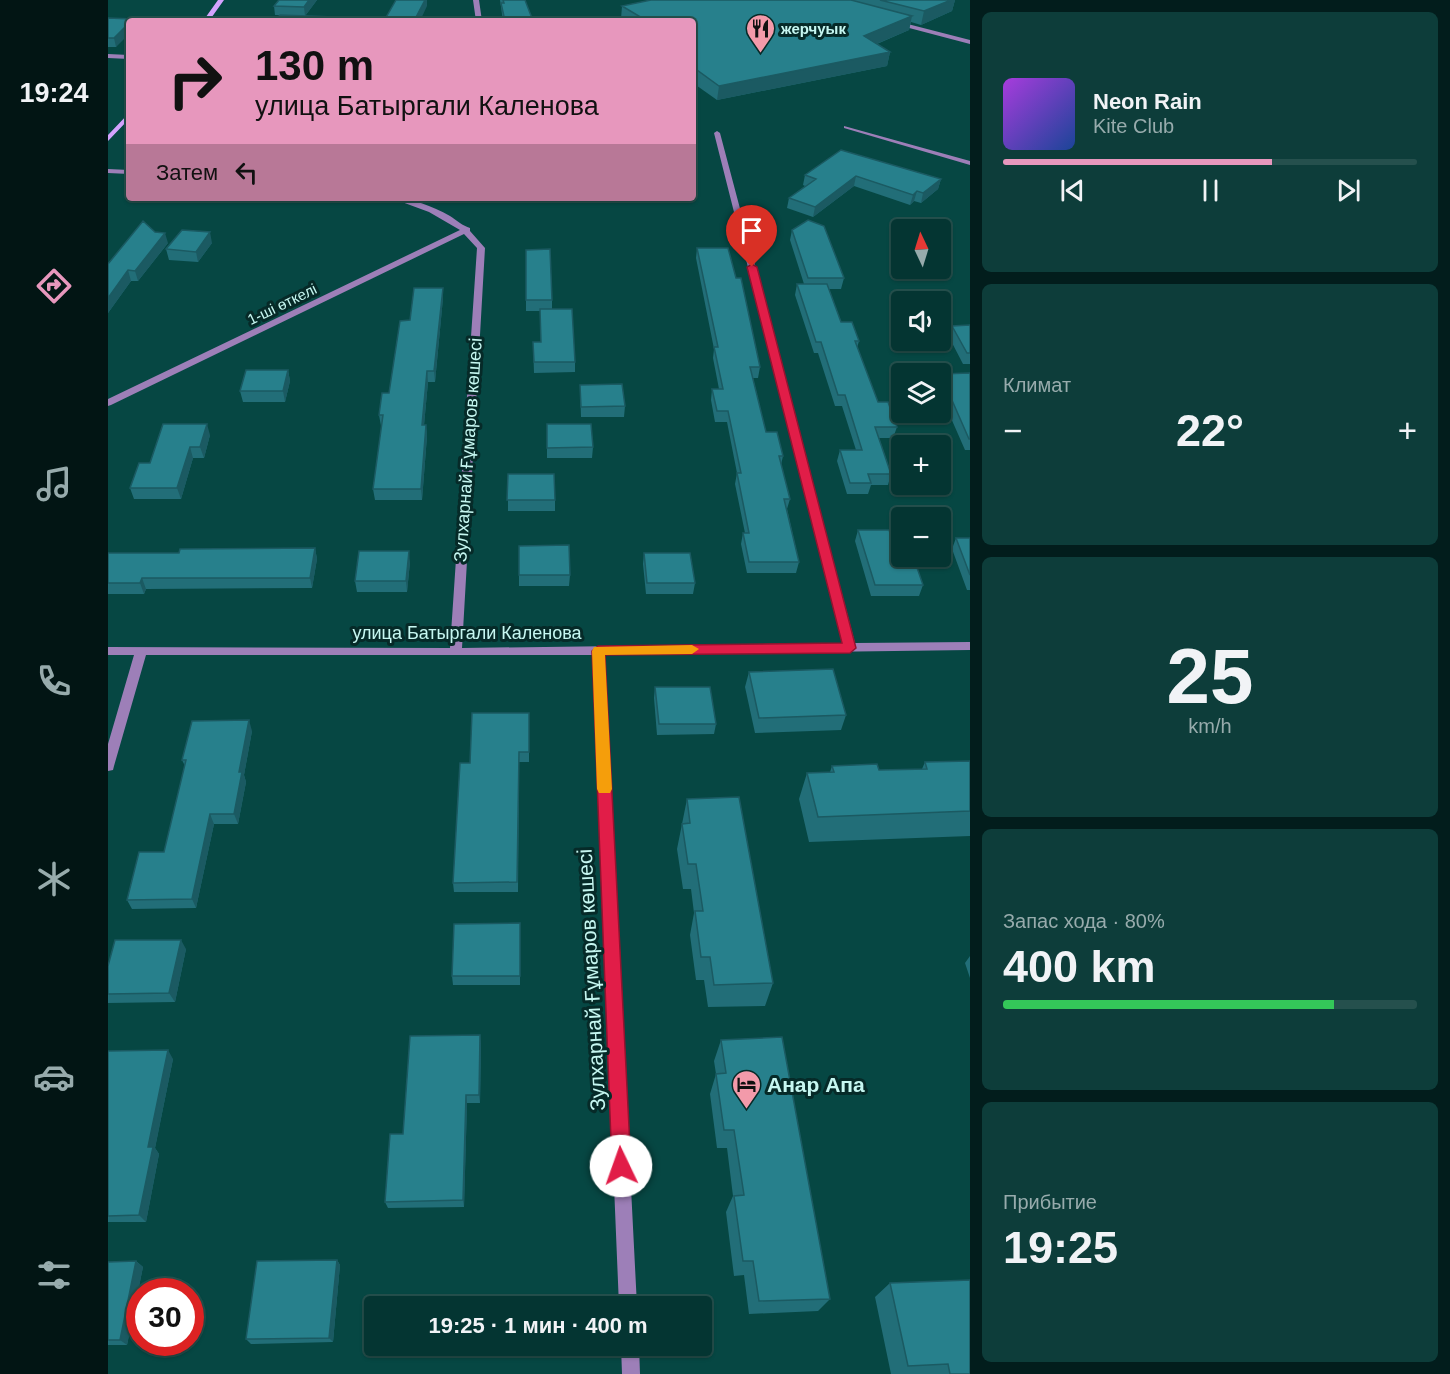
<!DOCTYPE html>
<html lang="ru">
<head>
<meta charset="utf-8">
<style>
  :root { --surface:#043532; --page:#0d3d3a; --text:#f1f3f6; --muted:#97abac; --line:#25504d; --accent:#e797bd }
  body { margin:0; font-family:Helvetica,sans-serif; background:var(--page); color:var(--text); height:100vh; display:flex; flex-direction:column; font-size:22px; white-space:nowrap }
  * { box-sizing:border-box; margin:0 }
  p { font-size:20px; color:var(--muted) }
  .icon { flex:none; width:33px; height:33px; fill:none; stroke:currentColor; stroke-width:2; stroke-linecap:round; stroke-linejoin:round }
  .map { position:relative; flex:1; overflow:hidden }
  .panel { display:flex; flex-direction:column; gap:12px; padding:12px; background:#021d1c; width:480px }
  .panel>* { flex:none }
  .top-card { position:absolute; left:18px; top:18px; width:570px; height:183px; border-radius:6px; box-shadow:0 2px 4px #0004,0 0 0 2px var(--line); background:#e797bd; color:#111; overflow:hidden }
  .needle { width:39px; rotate:356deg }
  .controls { position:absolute; left:783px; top:219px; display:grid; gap:12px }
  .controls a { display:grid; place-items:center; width:60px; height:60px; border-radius:6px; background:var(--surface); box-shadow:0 2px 4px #0004,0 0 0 2px var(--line); font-size:30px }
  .speed { position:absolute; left:18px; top:1278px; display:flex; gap:12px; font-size:30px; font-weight:700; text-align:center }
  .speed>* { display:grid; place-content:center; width:78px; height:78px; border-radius:50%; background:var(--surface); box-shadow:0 2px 4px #0004,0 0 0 2px var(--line); line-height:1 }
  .speed .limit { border:9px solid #d22; background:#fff; color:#111 }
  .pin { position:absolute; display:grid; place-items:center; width:51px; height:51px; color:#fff; margin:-62px -26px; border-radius:50% 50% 50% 0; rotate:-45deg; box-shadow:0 0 6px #0007 }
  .pin .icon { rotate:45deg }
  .me { position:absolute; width:66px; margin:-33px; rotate:357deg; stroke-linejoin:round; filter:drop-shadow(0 0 4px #0008) }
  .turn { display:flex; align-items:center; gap:21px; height:126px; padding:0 30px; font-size:27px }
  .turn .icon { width:78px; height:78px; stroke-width:2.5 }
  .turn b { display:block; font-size:42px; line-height:51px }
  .then { display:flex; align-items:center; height:57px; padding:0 30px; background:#0003; gap:12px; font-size:22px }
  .big { font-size:45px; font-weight:800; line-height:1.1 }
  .panel .card { flex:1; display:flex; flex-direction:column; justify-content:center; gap:9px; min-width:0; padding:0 21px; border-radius:9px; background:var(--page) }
  .panel .dial { align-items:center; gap:0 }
  .dial b { font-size:78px; line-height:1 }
  .song { display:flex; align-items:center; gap:18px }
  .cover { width:72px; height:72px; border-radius:9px; background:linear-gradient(135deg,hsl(280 70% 55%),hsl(220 70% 35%)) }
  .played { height:6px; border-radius:3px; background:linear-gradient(90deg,var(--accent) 65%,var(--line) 65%) }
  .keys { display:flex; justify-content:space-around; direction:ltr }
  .heat { display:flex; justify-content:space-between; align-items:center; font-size:33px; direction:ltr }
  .charge { height:9px; border-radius:4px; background:linear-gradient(90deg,#34c759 80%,var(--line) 0) }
  .trip { position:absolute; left:256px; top:1296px; width:348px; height:60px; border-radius:6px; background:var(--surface); box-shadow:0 2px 4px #0004,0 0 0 2px var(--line); font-weight:800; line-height:60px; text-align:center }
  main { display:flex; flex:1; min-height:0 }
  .tab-bar { display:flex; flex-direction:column; width:108px; justify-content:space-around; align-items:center; background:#021514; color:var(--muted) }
  .tab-bar .icon { width:42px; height:42px }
  .tab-bar .current { color:var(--accent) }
  .tab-bar b { font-size:27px; color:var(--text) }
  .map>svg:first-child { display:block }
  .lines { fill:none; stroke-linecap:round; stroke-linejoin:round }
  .street { fill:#9d7fb8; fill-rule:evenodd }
  .secondary { fill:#d3a3fe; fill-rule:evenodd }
  .wall { fill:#226e78 }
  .shaded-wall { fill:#1b5a62 }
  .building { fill:#27808c; stroke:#1b5a62; stroke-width:1.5 }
  .route { fill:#e11d48; stroke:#92132f; stroke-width:1.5 }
  .slow { fill:#f59e0b }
  .labels { text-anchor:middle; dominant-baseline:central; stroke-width:6; stroke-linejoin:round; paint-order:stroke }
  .far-poi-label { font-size:15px; font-weight:bold; fill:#c6f7f1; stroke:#062a28; text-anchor:start }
  .far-street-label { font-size:15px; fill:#c6f7f1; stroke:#062a28 }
  .street-label { font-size:18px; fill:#c6f7f1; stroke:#062a28 }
  .near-street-label { font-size:21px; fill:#c6f7f1; stroke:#062a28 }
  .near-poi-label { font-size:21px; font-weight:bold; fill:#c6f7f1; stroke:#062a28; text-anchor:start }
</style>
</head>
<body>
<main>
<nav class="tab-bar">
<b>19:24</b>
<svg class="icon current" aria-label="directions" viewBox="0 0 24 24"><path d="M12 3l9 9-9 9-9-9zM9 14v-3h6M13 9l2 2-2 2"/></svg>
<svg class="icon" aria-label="music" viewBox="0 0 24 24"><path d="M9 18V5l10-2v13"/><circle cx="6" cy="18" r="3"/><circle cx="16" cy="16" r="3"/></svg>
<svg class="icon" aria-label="phone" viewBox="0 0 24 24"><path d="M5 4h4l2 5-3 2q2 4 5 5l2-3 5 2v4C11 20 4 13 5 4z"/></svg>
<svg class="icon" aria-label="climate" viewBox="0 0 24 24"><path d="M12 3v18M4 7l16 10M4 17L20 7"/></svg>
<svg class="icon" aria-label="car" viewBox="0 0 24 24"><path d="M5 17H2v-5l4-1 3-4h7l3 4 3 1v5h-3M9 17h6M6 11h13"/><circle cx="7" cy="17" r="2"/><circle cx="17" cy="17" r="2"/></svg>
<svg class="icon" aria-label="filters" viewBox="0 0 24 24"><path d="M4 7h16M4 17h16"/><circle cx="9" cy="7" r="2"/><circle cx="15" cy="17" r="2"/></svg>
</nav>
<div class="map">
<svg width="862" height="1374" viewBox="0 0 862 1374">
  <rect width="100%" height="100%" fill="#064743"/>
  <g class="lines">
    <path class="street" d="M365,0h6l3,21h-6z
      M788,21l74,19v4l-76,-20z
      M0,54l21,1v4l-21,-1z
      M736,126l126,35v4l-126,-37z
      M609,131l3,2 135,510 115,-1v8l-366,5 33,651h-18l-27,-651h-446l-32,111 -1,4 -5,1v-27l26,-89h-26v-8l342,1 27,-400 -13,-14 -353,171 -3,1v-7l352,-169 -31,-18 -38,-14c21,0 41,8 59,18 6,4 13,10 20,12v3l15,17 -23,400 381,-5 -129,-510z
      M0,169l21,1v4l-21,-1z
      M513,1346h18l1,28h-18z"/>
    <path class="secondary" d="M110,0h6l-15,21h-6z
      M21,113v6l-21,22v-6z"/>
  </g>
  <path class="wall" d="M171,0h38l-12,16 -30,-1 -1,-9z
    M392,0h25l8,21h-30z
    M543,0h304l-3,11 -31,14 -10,-3 -2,8 -32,14 13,8 -3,14 -170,34 -24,-17v-62h-69l-3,-2 1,-13z
    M0,18l24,1 1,2h-4l-13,26h-8z
    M697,175l136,4 -3,10 -17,14 -7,-2 -4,4 -56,-19 -41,31 -26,-9 2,-10 16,-12 -2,-1z
    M684,230l52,48 -3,11h-12l12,33 18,19 -2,7 21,54 19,25 -4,11h-14l12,36 -3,11h-17l-3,9h-21l-10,-33 3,-11h16l-14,-44h-7l-17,-53h-4l-19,-58 2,-11h7l-14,-44z
    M60,243l-30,38h-7l-23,32v-49z
    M104,243l-14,19 -29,-2 -3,-11z
    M589,248l39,30 24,89 -2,11h-5l13,54 17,24 -2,9 9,34 -3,10 12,53 -3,11h-49l-6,-29 2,-11h2l-10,-49 2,-11 -10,-51h-12l-4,-22 1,-11h7l-6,-31 1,-9 -18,-91z
    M418,250l26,50v9l23,53v10l-41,1 -1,-31h8l-1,-31h-14z
    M335,288v10l-8,84h-7l-4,43h2l1,11 -5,64h-47l-2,-11 9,-63h-1l-2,-11 10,-22 21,-73z
    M862,325v39h-7l-14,-27 3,-11z
    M180,370l2,11 -5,21h-42l-3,-11z
    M862,373v77h-5l-18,-41h-4l-3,-7v-28z
    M472,385l45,21 -1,11h-43z
    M439,424l46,23 -1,11h-45z
    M102,435l-6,23h-11l-12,41h-47l-4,-11 20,-25z
    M400,474l47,26v11h-47z
    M750,530l39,22 26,33 -4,11h-48l-16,-55z
    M848,538h14v52h-3l-15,-41z
    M411,546l51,29 -1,11h-50z
    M207,548l2,11 -5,29 -166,1 -2,5h-36v-41h71z
    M536,553l51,30 -2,11h-47l-3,-30z
    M302,562l-3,30h-50l-2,-11z
    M641,672l97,43 -5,15 -86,3 -10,-46z
    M547,687l61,37 -2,10 -57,1 -3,-37z
    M421,713v49h-10l-1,130h-64l-1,-9 17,-120z
    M144,731l-8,44 2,7 -8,42h-24l-18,84 -64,1 -5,-9 37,-48 21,-86 -3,-6z
    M862,761v75l-161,6 -10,-43 8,-26 23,-1 2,-6 47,4 43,-1 3,-7z
    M579,799l86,184 -8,23 -57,1 -4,-27h-8l-6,-45 4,-22 -3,-24h-8l-6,-40z
    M412,923v62h-67l-1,-9z
    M78,949l-11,53 -67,1v-37z
    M862,956v22l-5,-15z
    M613,1040l109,259 -12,12 -69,3 -5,-39 -10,1 -8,-64 7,-16 -6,-48h-10l-7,-54 6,-20 -2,-13z
    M373,1043l-1,60h-13l-3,104 -76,1 -3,-6 18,-68z
    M0,1051l65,8 -18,89 4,6 -13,68h-38z
    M229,1260l3,5 -7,77 -82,2 -5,-5z
    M28,1261l7,6 -16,78h-19v-83z
    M782,1283l80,91h-79l-16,-77z"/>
  <path class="shaded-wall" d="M201,0h8l-12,16 -1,-9z
    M317,0h2v6l-7,15h-6z
    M843,0h4l-3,11 -31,14 3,-14z
    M804,16l-3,14 -47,20 2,-14z
    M21,23v11l-13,13 -2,-9z
    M782,52l-3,14 -170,34 2,-14z
    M748,176l-2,10 -41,31 2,-10z
    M833,179l-3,10 -17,14 2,-10z
    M809,191l-3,10 -4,4 3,-10z
    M102,232l2,11 -14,19 -2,-10z
    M57,233l3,10 -30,38 -3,-10z
    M20,270l3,11 -23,32v-15z
    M335,288v10l-8,84 -1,-11z
    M180,370l2,11 -5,21 -2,-11z
    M319,371l1,11 -5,54 -1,-11z
    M99,424l3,11 -6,23 -4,-11z
    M318,425l1,11 -5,64 -1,-11z
    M82,447l3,11 -12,41 -4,-11z
    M207,548l2,11 -5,29 -2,-10z
    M301,551l1,11 -3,30 -1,-11z
    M34,578l4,11 -2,5 -4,-11z
    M141,720l3,11 -8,44 2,7 -8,42 -4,-10 5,-42z
    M102,814l4,10 -18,84 -4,-9z
    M73,940l5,9 -11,53 -6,-9z
    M372,1035l1,8 -1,60 -1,-8z
    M60,1050l5,9 -18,89 4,6 -13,68 -7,-7 9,-68z
    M358,1095l1,8 -3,104 -1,-7z
    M229,1260l3,5 -7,77 -4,-4z
    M28,1261l7,6 -16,78 -7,-5z"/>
  <path class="building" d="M171,0h30l-5,7 -30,-1z
    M288,0h29l-11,21h-30z
    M395,0h22l8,21h-28l-4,-18h3z
    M543,0h200l61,16 -48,20 26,16 -171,34 -26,-19v-46h-46l-25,-15z
    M772,0h71l-27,11z
    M172,15l54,2 -2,4h-57z
    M0,18l24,1 -3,2v2l-15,15h-6z
    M733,150l100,29 -18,14 -6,-2 -4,4 -57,-19 -41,31 -26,-9 27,-19 -11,-4z
    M700,220l16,6 20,52h-36l-16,-48z
    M35,221l12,11 10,1 -30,38 -7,-1 -20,28v-34z
    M74,230l28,2 -14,20 -30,-3z
    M589,248h31l8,30h5l19,89h-10l16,65h11l6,24h-4l11,43h-6l15,63h-50l-6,-29h6l-12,-60h4l-13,-62h-11l-5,-22h11l-9,-42h4z
    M442,249l2,51h-26v-50z
    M689,284h30l14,38h11l7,19h-4l23,61h10l9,25h-22l16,47h-23l3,9h-21l-10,-33h22l-17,-55h-7l-17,-53h-5z
    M306,288h29l-9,83h-7l-5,54h4l-5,64h-48l10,-74h-4l3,-22h7l11,-72 10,-1z
    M432,309h32l3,53h-41l-1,-20h8z
    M862,325v28h-3l-15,-27z
    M138,370h42l-5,21h-43z
    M862,373v66h-1l-18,-41h-4l-7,-15v-9z
    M514,384l3,22 -44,1 -1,-22z
    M55,424h44l-7,23h-10l-13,41h-47l9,-25h11z
    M439,424h44l2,23 -46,1z
    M400,474h46l1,26h-48z
    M750,530h31l8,22h5v4h11l10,29h-48z
    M848,538h14v37z
    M461,545l1,30h-51v-29z
    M207,548l-5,30h-168l-2,5h-32v-30h71l1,-4z
    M251,551h50l-3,30h-51z
    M536,553h46l5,30h-48z
    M725,669l13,46 -87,3 -10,-46z
    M547,687h55l6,37h-57z
    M364,713h57v39h-10l-2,130 -64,1 7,-120h10z
    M141,720l-10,52h3l-8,42h-24l-18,85 -65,1 12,-48h25l22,-92h-4l10,-39z
    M862,761v50l-152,6 -11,-44 27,-1 -2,-6 45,-2 2,6 48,-1 -2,-7z
    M631,797l34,186 -59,2 -4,-28h-9l-6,-46h8l-7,-47h-8l-6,-40 8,-1 -3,-24z
    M412,923v53h-68l2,-52z
    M7,940h66l-12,53 -61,1v-28z
    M372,1035l-1,60h-13l-3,105 -78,2 5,-68h13l7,-98z
    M674,1037l48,262 -71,2 -6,-40h-10l-9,-65 10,-1 -10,-65h-10l-8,-56 10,-1 -5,-33z
    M60,1050l-20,97h5l-14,68 -31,1v-165z
    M229,1260l-8,78 -83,1 11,-78z
    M28,1261l-16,79h-12v-78z
    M862,1280v94h-20l-2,-10 -40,2 -18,-83z"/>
  <path class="route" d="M644,264l5,3 99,381 -6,5 -245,2 26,511 -3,7 -7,2 -6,-2 -3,-7 -20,-515 6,-5 244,-3 -95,-376z"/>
  <path class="slow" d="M584,645l7,4 -7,5 -87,1 7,134 -2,4h-11l-2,-4 -5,-138 2,-4z"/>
  <defs>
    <symbol id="restaurant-pin" viewBox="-11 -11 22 30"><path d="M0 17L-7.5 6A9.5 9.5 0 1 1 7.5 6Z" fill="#f39aaa" stroke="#062a28"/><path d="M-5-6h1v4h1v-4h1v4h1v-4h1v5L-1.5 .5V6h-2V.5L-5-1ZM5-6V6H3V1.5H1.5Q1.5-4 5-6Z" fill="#111"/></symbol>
    <symbol id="hotel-pin" viewBox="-11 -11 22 30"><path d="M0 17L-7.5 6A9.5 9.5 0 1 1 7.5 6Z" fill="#f39aaa" stroke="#062a28"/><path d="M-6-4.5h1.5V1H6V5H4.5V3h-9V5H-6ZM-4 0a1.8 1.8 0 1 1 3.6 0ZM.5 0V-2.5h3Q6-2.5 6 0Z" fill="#111"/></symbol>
  </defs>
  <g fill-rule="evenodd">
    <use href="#restaurant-pin" x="636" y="12" width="33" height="45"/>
    <use href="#hotel-pin" x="622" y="1068" width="33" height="45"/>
  </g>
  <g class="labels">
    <g class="far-poi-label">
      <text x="673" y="28">жерчуык</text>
    </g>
    <g class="far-street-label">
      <text transform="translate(174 304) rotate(-26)">1-ші өткелі</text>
    </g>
    <g class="street-label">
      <text transform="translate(360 450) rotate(-86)">Зулхарнай Ғұмаров көшесі</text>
      <text x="359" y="633">улица Батыргали Каленова</text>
    </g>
    <g class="near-street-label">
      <text transform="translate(483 980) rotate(-93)">Зулхарнай Ғұмаров көшесі</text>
    </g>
    <g class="near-poi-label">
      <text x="659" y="1084">Анар Апа</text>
    </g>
  </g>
</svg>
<div class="controls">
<a><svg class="needle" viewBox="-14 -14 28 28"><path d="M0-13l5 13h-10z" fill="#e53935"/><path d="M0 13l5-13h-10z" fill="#97abac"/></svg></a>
<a><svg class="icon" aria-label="sound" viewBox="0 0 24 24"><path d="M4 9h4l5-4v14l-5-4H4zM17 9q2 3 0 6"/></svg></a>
<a><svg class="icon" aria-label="layers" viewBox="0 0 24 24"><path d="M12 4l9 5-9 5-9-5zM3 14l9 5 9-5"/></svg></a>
<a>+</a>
<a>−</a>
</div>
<div class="speed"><div class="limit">30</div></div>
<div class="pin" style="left:644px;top:267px;background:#d93025"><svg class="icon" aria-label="arrive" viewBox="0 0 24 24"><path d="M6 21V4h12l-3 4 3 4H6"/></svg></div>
<svg class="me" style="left:513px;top:1166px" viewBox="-20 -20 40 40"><circle r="19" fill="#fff"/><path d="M0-13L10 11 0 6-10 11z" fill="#e11d48"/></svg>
<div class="trip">19:25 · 1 мин · 400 m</div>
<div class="top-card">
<div class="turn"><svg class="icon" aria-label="right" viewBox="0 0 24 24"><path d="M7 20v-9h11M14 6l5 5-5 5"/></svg><div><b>130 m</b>улица Батыргали Каленова</div></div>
<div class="then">Затем<svg class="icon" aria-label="left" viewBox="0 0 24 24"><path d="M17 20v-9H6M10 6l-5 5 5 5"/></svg></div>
</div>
</div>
<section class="panel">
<div class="card">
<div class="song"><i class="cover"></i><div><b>Neon Rain</b><p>Kite Club</p></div></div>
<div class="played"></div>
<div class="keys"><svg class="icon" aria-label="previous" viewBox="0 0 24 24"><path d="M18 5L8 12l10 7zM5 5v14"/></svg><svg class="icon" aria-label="pause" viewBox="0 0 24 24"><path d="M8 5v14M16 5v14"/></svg><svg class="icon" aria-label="next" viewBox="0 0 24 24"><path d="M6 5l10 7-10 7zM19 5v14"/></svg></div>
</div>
<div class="card"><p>Климат</p>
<div class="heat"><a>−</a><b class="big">22°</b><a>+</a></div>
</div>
<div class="card dial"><b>25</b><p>km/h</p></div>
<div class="card"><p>Запас хода · 80%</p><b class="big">400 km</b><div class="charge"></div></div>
<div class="card"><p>Прибытие</p><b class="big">19:25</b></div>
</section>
</main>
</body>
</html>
